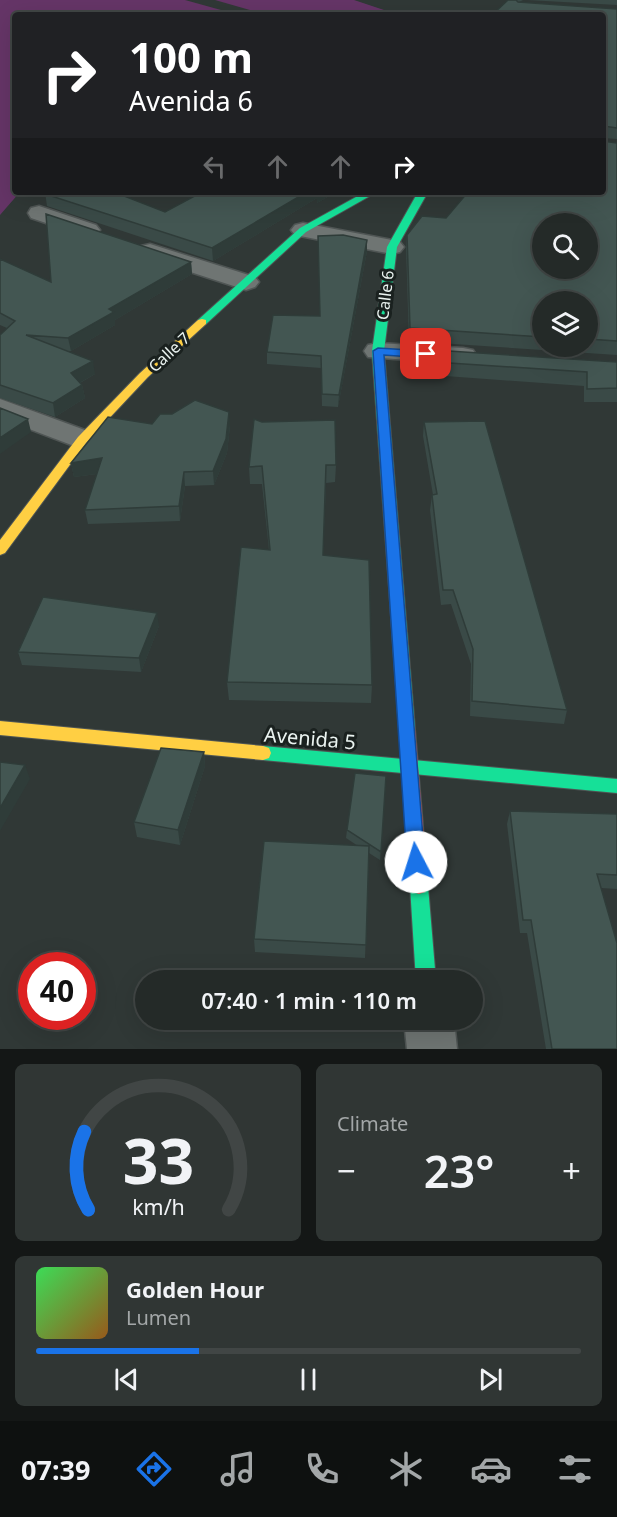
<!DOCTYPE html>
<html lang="en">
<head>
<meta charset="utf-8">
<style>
  :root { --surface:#242a28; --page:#303634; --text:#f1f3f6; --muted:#a3a7a8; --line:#414645; --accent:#1a73e8 }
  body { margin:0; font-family:"Noto Sans",sans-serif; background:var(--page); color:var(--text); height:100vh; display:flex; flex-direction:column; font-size:22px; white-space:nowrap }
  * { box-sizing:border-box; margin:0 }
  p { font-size:20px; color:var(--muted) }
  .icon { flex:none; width:33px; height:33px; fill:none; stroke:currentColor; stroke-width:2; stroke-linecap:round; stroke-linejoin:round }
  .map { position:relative; height:1049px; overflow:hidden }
  .details { display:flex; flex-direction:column; gap:15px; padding:15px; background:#141716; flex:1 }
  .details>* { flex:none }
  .top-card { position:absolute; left:12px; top:12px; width:594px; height:183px; border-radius:6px; box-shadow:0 6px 24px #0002,0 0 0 2px var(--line); background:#202124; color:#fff; overflow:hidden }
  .buttons { position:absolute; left:532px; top:213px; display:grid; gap:12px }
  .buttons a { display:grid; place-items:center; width:66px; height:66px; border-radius:50%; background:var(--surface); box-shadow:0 6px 24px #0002,0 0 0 2px var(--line); font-size:30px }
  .speed { position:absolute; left:18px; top:952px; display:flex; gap:12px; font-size:30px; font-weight:700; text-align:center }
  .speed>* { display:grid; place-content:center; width:78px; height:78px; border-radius:50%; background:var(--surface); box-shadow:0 6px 24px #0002,0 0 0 2px var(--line); line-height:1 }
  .speed .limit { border:9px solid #d22; background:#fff; color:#111 }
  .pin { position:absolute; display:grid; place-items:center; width:51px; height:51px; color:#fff; margin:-26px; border-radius:12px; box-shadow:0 3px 9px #0006 }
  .me { position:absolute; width:66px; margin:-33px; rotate:355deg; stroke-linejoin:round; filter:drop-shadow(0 0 4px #0008) }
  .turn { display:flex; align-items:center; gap:21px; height:126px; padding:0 18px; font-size:27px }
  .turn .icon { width:78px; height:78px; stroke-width:2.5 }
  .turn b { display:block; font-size:42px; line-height:51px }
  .lanes { display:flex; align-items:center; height:57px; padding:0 18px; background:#0003; justify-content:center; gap:30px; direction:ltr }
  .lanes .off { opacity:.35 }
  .big { font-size:45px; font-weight:600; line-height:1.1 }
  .details .tile { flex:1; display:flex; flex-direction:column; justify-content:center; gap:9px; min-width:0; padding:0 21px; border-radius:9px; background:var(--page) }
  .details .dial { align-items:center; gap:0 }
  .dial svg { height:156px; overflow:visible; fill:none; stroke:var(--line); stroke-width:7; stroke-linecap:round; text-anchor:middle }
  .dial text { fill:var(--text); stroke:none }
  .song { display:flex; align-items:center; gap:18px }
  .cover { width:72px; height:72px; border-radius:9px; background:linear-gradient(135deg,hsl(130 70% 55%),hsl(30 70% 35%)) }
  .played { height:6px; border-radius:3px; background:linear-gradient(90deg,var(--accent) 30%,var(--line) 30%) }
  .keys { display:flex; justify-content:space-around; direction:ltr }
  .heat { display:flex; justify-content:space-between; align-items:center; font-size:33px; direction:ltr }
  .details .tiles { flex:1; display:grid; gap:15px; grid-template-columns:1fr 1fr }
  .tile:last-child { grid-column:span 2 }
  .trip { position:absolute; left:135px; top:970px; width:348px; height:60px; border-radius:30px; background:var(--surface); box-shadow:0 6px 24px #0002,0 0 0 2px var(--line); font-weight:600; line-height:60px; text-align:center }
  .tab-bar { display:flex; height:96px; justify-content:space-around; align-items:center; background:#0e1110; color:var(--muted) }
  .tab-bar .icon { width:42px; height:42px }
  .tab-bar .on { color:var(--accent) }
  .tab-bar b { font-size:27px; color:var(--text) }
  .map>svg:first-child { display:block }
  .green { fill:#653567 }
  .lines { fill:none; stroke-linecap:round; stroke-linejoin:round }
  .street-casing { stroke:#4f5554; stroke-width:3 }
  .fast-casing { stroke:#4f5554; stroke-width:2 }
  .slow-casing { stroke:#4f5554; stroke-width:2 }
  .jam-casing { stroke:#4f5554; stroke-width:2 }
  .street { fill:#6f7573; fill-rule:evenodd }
  .fast { fill:#16e098; fill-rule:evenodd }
  .slow { fill:#ffcf43; fill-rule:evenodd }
  .jam { fill:#f24e42; fill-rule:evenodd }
  .wall { fill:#3a4a47; fill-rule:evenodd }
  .shaded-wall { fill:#2f3c39 }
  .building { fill:#435652; stroke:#2f3c39; stroke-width:1.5; fill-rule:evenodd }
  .route { fill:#1a73e8; stroke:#114b97; stroke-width:1.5 }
  .labels { text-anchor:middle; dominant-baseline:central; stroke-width:6; stroke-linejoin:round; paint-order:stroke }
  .street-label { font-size:16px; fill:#eaf3f0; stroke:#1a211f }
  .near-street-label { font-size:20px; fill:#eaf3f0; stroke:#1a211f }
</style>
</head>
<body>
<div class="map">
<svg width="617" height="1049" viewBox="0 0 617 1049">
  <rect width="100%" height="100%" fill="#303836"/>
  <path class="green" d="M0,0h185l54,15h-224v177h5l-20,23z
    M215,0h139l45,15h-132z"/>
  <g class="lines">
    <defs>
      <path id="street" d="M39,206l57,19 4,5 -4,5 -8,2 -57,-19 -3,-5 3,-5z
        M303,223l89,17 8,2 4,5 -4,5 -8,2 -97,-19 -4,-5 4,-5z
        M150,244l105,33 4,5 -4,5 -9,3 -105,-34 -3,-5 3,-5z
        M378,343l85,5 10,2 4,6 -4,6 -10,2 -95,-7 -4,-6 4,-6z
        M0,399l93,34 4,7 -4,7 -11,2 -82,-31z
        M404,1020h50l3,29h-50z"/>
      <path id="fast" d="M365,192h12l-71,40 -100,92h-8v-4l102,-92z
        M418,192h10l-31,55 -13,104 31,378 -2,5 -6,2 -6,-2 -2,-5 -27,-378 15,-104z
        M263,746l354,33v14l-354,-33 -6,-2 -2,-5 2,-5z
        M419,878l6,2 3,6 8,95h-20l-6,-95 3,-6z"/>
      <path id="slow" d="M202,319l4,1v4l-58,53 -62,66 -81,110 -5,2v-15l78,-103 62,-64 58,-53z
        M0,721l263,25 6,2 2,5 -2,5 -6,2 -263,-25z"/>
      <path id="jam" d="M407,722l6,2 2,5 13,157 -3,6 -6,2 -6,-2 -3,-6 -11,-157 2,-5z"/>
    </defs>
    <use href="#street" class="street-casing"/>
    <use href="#fast" class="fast-casing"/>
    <use href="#slow" class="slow-casing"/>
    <use href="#jam" class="jam-casing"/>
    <use href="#street" class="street"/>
    <use href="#fast" class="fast"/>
    <use href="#slow" class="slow"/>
    <use href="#jam" class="jam"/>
  </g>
  <path class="wall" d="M508,0h15l-4,2 98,7v130l-13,-1 -1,3 14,2v212l-208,-14 -3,-93 1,-13 39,-17 157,-26 -111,-177zM543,302h45v44h-45z
    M527,0h90v5z
    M45,192l120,20 37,-20h134l-19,11v-5l-104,63 -166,-55z
    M367,251l-29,156 -16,-1 -1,-38 -54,-4v-12l53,-36z
    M0,259l51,23 140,-20 1,12 -77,46v5l-44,26h-5l29,23 -15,9 2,2 3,13 -30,19 -55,-19v-63l7,-7 -7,-3z
    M418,349l199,13v40h-33v-16l-166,-12 -1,-12z
    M424,422l143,288 -3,14 -94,-8 1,-52 -20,-60 -10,1 -11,-95 2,-15h1l-10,-59z
    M152,424l78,2 -3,27 -13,32 -29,1 -5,35 -92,3 -3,-14 12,-36 -23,3 -3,-14z
    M336,465l-1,17 -9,1 -3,72 49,130 -1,18 -142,-3 -2,-18 42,-132 -7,-66h-12l-1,-17z
    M159,626l-18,46 -119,-7 -4,-13z
    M204,752l1,14 -25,79 -43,-8 -3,-15z
    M386,776l-6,84 -11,-7 -4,105 -110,-6 -1,-13 104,-93 -12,-8 1,-8z
    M510,811l107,3v75l-16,-1 16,161h-71l-19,-116h-7l-13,-109z"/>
  <path class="shaded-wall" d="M307,192h10v6l-104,63 -1,-13z
    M317,192h19l-19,11z
    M367,240v11l-29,156 1,-12z
    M191,262l1,12 -77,46v5l-44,26 -3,-13 41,-29z
    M93,361l2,13 -21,12 -3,-13z
    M82,385l3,13 -30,19 -2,-14z
    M229,412l1,14 -3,27 -13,32 -1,-14z
    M28,419l3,13 -31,22v-16z
    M102,458l2,15 -30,4 -3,-14z
    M184,472l1,14 -5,35 -1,-15z
    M157,613l2,13 -18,46 -2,-14z
    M204,752l1,14 -25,79 -2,-15z
    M25,765l5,14 -30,52v-23z"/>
  <path class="building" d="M508,0h8l2,2 99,7v119l-13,-2 -1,15 14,2v198l-29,-2v-37h-45v35l-133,-9 -3,-93 15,-19 24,2 22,-26h135v-177h-111zM543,224h45v44h-45z
    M45,192h69l51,20 37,-20h105l-95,56 -167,-54z
    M46,214l145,48 -82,47 5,3 -46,26 -42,-3 67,26 -22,12 11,12 -29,18 -53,-18v-50l15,-14 -15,-8v-54l51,23z
    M343,235l24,5 -28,155 -17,-1 -1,-38 -54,-4 6,-37 47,1 -2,-80z
    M418,349l199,13v26l-30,1v-17l-168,-11z
    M195,400l34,12 -3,27 -13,32 -29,1 -5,34 -94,4 17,-52 -31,5 37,-46 44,7 8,-10h12z
    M0,408l28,11 -28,19z
    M254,419l8,3 73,-2 1,45h-10l-3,90 46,5 3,125 -145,-3 14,-135 29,3 -8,-84 -13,1z
    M485,421l82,289 -95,-9 1,-52 -20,-59h-10l-11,-95 5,-1 -13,-72z
    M43,597l114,16 -18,45 -121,-6z
    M161,748l43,4 -26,78 -44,-8z
    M0,762l25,3 -25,43z
    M355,773l31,3 -5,76 -34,-22z
    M510,811l107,3v61l-20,-1 20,69v106h-65l-21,-129h-8z
    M264,841l105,5 -3,99 -112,-6z"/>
  <path class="route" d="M378,348l48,3 6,3 -6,4 -42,-3 41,507 -2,6 -7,2 -6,-2 -3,-6 -34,-511z"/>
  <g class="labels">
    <g class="street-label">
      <text transform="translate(385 295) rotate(-83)">Calle 6</text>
      <text transform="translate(169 352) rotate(-43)">Calle 7</text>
    </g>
    <g class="near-street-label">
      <text transform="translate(310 738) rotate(5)">Avenida 5</text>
    </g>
  </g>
</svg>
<div class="buttons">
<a><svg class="icon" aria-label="search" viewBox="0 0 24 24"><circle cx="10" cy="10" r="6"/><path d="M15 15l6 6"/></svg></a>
<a><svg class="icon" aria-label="layers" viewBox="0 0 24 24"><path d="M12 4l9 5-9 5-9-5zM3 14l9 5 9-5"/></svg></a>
</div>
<div class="speed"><div class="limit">40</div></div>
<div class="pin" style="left:426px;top:354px;background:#d93025"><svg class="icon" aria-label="arrive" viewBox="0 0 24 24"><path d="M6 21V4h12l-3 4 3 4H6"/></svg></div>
<svg class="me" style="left:416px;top:862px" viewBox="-20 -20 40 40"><circle r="19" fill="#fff"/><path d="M0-13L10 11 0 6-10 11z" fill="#1a73e8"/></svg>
<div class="trip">07:40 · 1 min · 110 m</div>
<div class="top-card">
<div class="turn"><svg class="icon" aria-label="right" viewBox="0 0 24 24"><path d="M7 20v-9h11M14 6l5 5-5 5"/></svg><div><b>100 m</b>Avenida 6</div></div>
<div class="lanes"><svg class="icon off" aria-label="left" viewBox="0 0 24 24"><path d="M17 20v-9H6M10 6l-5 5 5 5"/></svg><svg class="icon off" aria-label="ahead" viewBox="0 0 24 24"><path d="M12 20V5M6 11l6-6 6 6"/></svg><svg class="icon off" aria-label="ahead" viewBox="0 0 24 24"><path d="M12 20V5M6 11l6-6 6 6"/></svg><svg class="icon" aria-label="right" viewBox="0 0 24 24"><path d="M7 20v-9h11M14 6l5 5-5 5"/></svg></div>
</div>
</div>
<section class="details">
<div class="tiles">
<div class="tile dial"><svg viewBox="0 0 100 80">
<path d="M14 69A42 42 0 1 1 86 69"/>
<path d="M14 69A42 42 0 0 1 12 29" stroke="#1a73e8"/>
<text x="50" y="56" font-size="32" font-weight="700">33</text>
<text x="50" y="72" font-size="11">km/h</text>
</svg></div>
<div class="tile"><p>Climate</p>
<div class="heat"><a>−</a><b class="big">23°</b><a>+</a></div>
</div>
<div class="tile">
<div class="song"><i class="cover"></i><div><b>Golden Hour</b><p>Lumen</p></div></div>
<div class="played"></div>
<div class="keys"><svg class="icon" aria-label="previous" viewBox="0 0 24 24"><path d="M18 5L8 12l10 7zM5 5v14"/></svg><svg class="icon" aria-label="pause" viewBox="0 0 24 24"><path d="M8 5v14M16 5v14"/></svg><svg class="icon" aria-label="next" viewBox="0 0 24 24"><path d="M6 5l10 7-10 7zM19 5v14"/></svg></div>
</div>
</div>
</section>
<nav class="tab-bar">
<b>07:39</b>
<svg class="icon on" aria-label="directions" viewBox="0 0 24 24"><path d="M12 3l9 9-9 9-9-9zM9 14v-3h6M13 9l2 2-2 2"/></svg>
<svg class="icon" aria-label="music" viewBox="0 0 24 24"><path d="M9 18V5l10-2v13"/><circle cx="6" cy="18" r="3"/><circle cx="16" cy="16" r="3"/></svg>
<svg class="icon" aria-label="phone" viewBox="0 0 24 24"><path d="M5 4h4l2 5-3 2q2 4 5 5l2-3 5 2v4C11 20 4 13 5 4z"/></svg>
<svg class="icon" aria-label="climate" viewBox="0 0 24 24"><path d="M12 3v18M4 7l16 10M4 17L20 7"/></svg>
<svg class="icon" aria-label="car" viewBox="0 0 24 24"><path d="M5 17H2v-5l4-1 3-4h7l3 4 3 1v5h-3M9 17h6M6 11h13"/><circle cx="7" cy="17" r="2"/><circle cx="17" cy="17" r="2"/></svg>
<svg class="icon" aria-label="filters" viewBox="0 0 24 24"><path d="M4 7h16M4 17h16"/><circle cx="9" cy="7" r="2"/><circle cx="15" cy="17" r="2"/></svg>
</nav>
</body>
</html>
